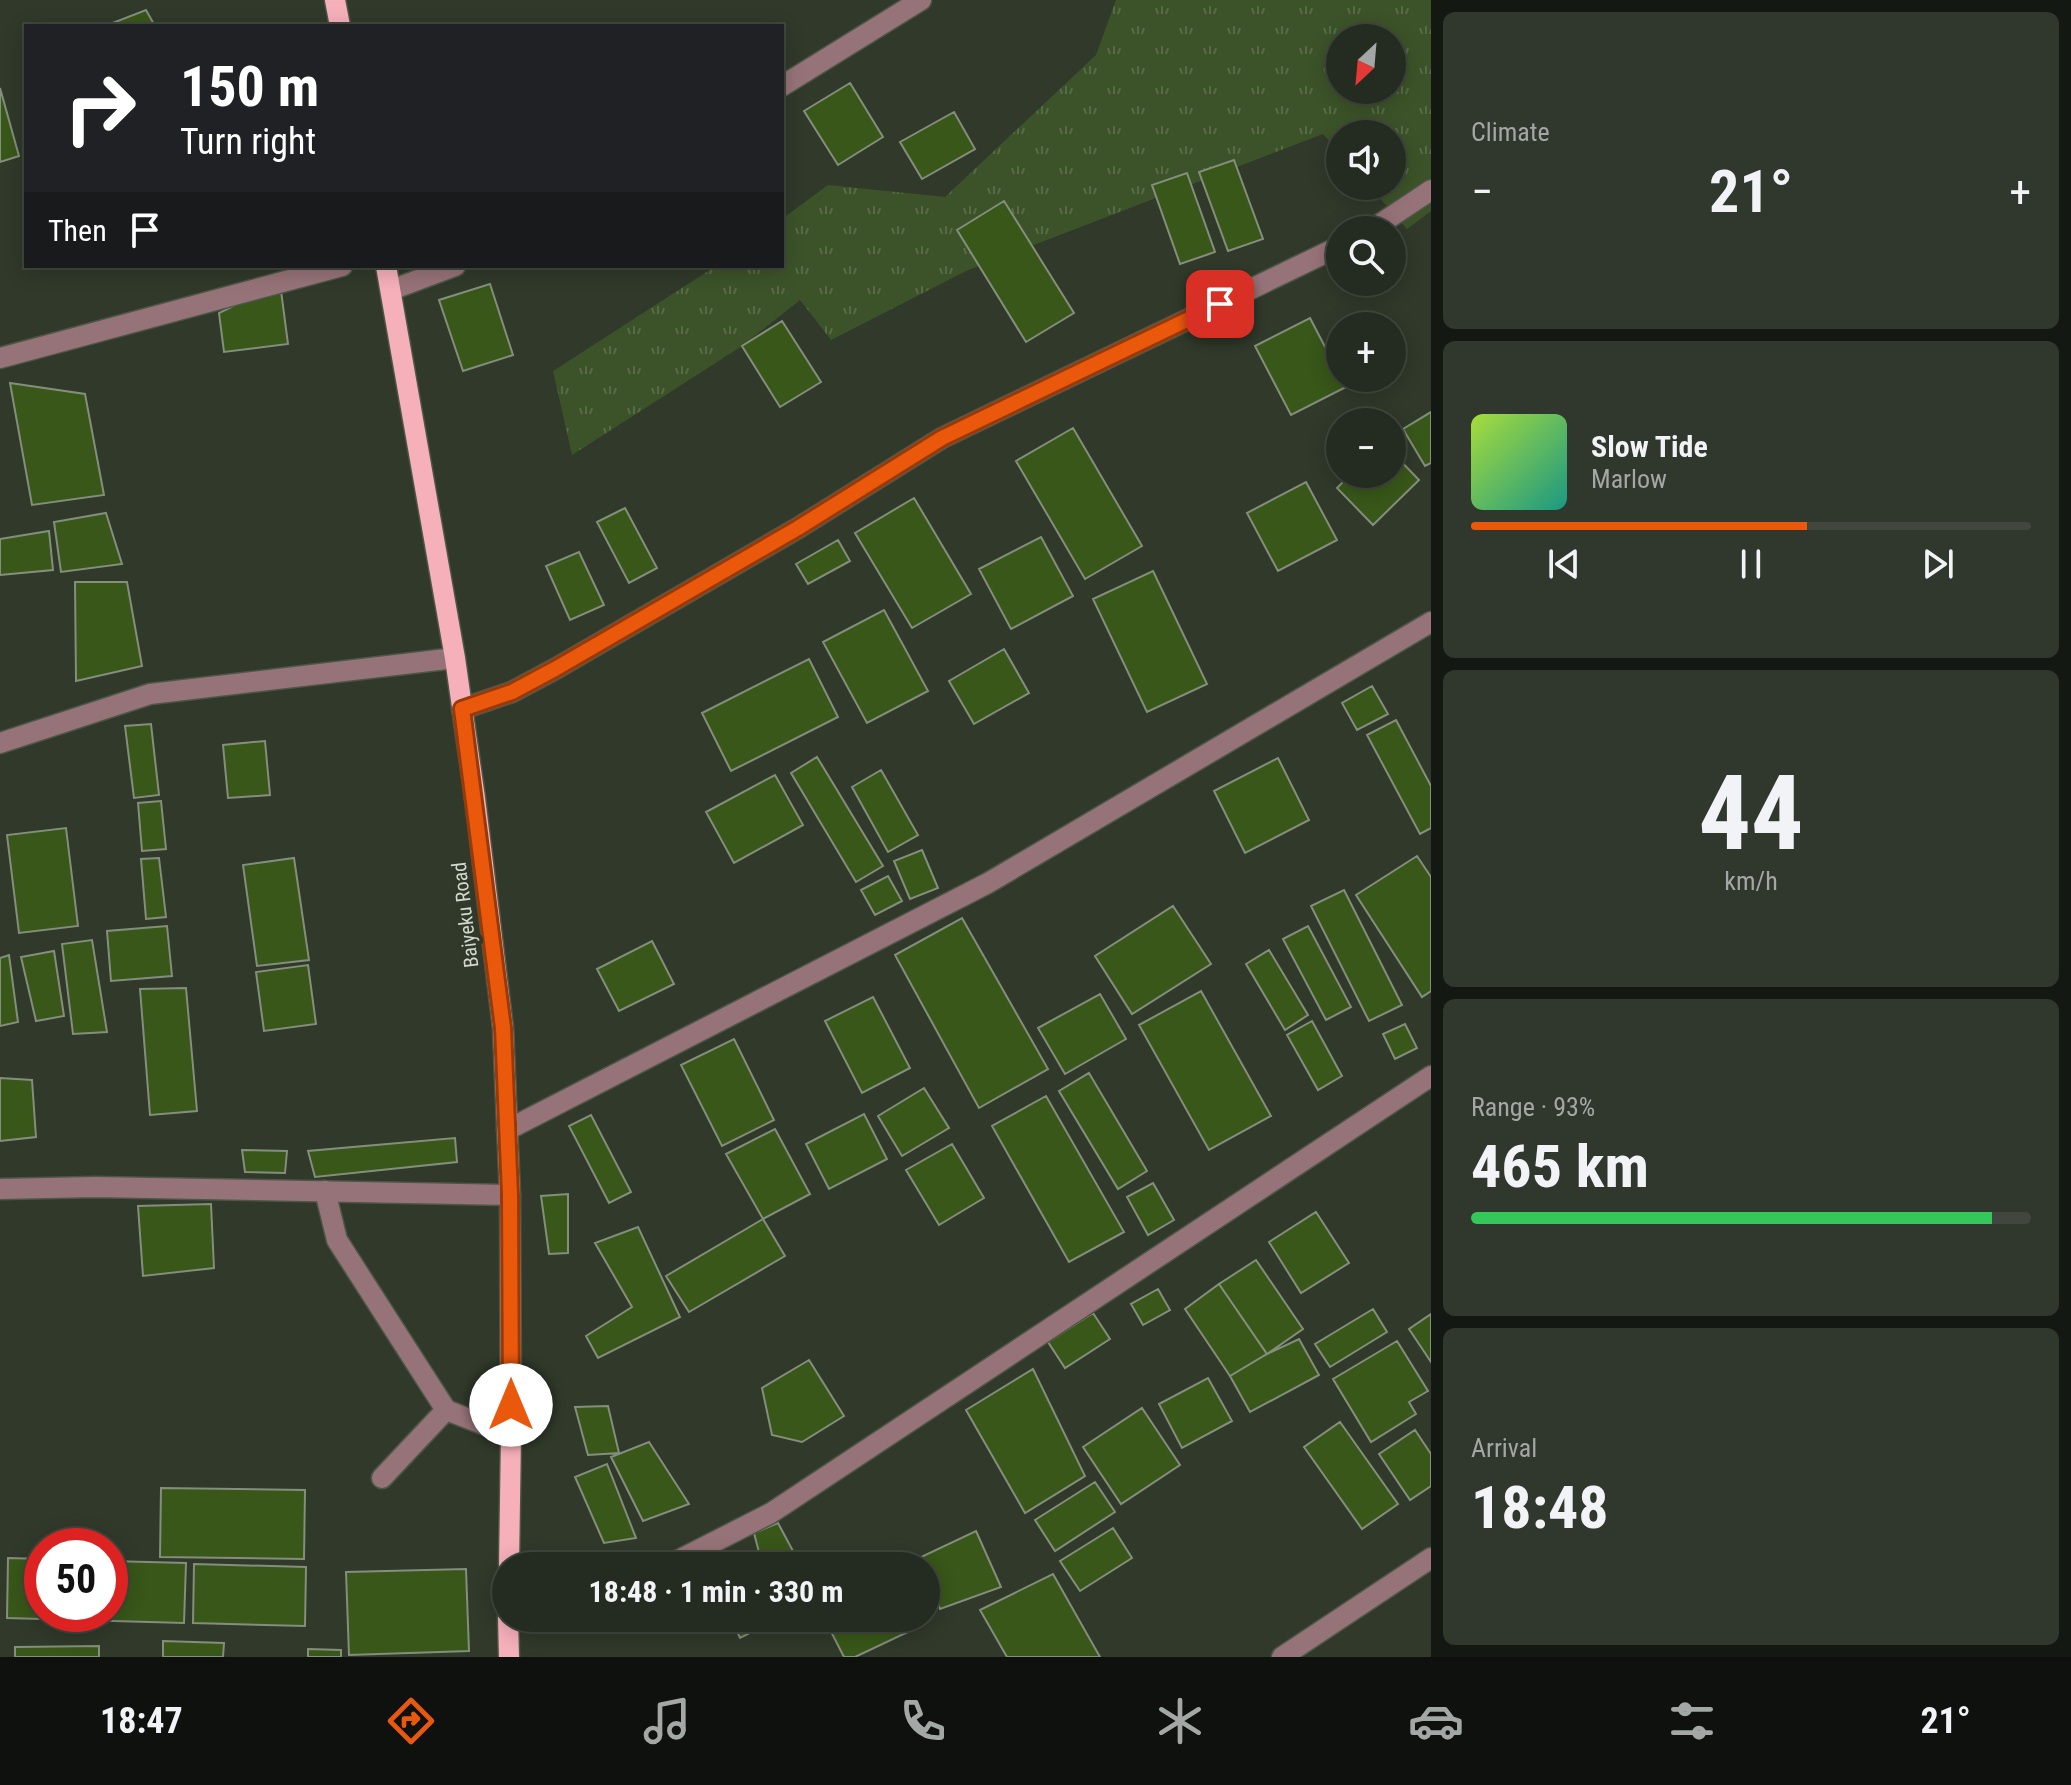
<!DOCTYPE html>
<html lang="en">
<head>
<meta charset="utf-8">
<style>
  :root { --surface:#242b20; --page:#30372d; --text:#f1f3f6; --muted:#a3a7a5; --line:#41473e; --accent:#ea580c }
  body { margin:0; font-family:"Roboto Condensed",sans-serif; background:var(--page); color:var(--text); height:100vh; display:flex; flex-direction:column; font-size:30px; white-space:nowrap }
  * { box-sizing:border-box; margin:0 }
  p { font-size:26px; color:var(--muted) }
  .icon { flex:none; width:44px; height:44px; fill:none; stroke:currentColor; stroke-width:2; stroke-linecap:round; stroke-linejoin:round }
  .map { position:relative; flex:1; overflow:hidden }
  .drawer { display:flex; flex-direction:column; gap:12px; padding:12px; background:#141812; width:640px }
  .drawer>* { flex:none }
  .guide { position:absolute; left:24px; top:24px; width:760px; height:244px; border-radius:0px; box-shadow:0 4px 20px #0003,0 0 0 2px var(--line); background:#202124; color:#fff; overflow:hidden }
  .needle { width:52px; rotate:206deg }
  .controls { position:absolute; left:1326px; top:24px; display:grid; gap:16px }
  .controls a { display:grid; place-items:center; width:80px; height:80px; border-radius:50%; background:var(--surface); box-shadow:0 4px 20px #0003,0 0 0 2px var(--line); font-size:40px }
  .speed { position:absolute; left:24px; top:1528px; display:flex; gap:16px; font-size:40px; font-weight:700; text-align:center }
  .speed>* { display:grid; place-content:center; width:104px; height:104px; border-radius:50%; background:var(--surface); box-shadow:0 4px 20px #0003,0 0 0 2px var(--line); line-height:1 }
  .speed .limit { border:12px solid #d22; background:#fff; color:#111 }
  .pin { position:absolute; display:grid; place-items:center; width:68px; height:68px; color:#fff; margin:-34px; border-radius:16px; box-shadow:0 4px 12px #0006 }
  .me { position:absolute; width:88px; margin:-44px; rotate:0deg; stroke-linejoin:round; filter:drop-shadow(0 0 6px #0008) }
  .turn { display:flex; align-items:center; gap:28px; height:168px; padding:0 24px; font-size:36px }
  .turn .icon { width:104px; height:104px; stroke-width:2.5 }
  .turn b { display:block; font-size:56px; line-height:68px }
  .then { display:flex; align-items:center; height:76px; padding:0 24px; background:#0003; gap:16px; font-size:30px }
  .big { font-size:60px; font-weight:700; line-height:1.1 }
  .drawer .card { flex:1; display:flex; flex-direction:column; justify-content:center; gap:12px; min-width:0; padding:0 28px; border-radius:12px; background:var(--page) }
  .drawer .dial { align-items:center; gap:0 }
  .dial b { font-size:104px; line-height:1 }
  .song { display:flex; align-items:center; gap:24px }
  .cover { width:96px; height:96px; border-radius:12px; background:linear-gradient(135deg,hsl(80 70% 55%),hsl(170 70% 35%)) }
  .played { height:8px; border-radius:4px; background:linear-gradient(90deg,var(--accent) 60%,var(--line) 60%) }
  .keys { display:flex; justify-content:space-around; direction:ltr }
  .heat { display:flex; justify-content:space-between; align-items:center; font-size:44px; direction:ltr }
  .charge { height:12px; border-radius:6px; background:linear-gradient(90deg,#34c759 93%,var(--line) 0) }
  .trip { position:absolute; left:492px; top:1552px; width:448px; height:80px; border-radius:40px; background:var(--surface); box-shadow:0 4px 20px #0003,0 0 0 2px var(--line); font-weight:700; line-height:80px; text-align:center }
  .tabs { display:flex; height:128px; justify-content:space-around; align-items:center; background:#0e110d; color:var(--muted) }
  .tabs .icon { width:56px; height:56px }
  .tabs .on { color:var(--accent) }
  .tabs b { font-size:36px; color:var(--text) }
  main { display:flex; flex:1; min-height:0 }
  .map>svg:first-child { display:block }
  .grass { fill:url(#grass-tufts); fill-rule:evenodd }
  .building { fill:#385719; stroke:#848e7d; stroke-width:2 }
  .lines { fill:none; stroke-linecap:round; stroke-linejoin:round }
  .minor-casing { stroke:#4d5648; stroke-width:23 }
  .major-casing { stroke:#4d5648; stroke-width:23 }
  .minor { stroke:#967378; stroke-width:20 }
  .major { stroke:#f5b0ba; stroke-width:20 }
  .route-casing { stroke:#983908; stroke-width:20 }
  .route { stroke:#ea580c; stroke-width:14 }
  .labels { text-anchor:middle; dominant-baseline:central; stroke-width:8; stroke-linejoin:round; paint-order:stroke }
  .street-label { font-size:20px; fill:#d3d9cf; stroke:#30392a }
</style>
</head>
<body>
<main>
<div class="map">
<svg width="1431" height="1657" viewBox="0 0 1431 1657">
  <defs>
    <pattern id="grass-tufts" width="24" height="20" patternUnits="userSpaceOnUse" patternTransform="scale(2)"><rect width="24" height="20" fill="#3c5329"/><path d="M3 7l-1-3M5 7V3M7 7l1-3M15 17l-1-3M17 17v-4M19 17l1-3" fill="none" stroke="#576b47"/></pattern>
  </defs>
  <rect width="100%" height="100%" fill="#30392a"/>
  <path class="grass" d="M1116,0h315v211l-24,18 -38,-43h23v-52h-52v19l-17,-19 -357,137 -135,69 -31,-40 -58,46 -170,109 -19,-84 163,-105h66v-47l46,-34 117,12 151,-142zM1340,38h52v52h-52z"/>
  <path class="building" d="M146,10l9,16h-50z
    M850,83l33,54 -45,28 -34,-54z
    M0,88l19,68 -19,6z
    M954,112l21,37 -53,30 -22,-37z
    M1234,160l29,79 -35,12 -29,-79z
    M1187,173l28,79 -35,12 -28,-79z
    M1004,201l70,112 -48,29 -69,-112z
    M280,283l8,61 -64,8 -5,-39z
    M490,284l23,71 -50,16 -24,-71z
    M1310,318l36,69 -55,28 -36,-69z
    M782,321l39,61 -41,25 -38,-61z
    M10,383l75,11 19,101 -72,10z
    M1431,412v51l-6,3 -22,-37z
    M1073,428l69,118 -57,33 -69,-118z
    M1392,452l27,28 -46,45 -36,-37 14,-14h41z
    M1306,482l31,58 -59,31 -31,-58z
    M914,498l57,96 -59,34 -57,-95z
    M625,508l32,60 -28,15 -32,-61z
    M106,513l16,51 -61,8 -7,-50z
    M49,531l4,39 -53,5v-36z
    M1041,537l32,59 -62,33 -32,-60z
    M838,540l12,21 -42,23 -12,-20z
    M579,552l25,53 -34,15 -24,-54z
    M1153,571l54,113 -60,28 -54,-113z
    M75,582h52l15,84 -66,15z
    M884,610l44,81 -61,32 -44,-81z
    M1004,649l25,44 -55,31 -25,-43z
    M809,659l29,58 -107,54 -29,-58z
    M1372,686l16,28 -31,16 -15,-27z
    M1396,720l35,66v42l-11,6 -53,-99z
    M151,724l8,71 -25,3 -9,-72z
    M265,741l5,54 -42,3 -5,-53z
    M817,757l66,109 -27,16 -65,-109z
    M1278,758l31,62 -64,33 -31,-62z
    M881,770l37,65 -30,17 -36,-65z
    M775,775l28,50 -69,38 -28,-51z
    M161,801l5,48 -24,2 -4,-48z
    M66,828l12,98 -59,7 -12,-98z
    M922,850l16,38 -28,11 -16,-38z
    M1417,856l14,21v114l-9,6 -66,-102z
    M159,858l7,59 -20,2 -5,-60z
    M294,858l15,102 -52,6 -14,-101z
    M888,876l14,25 -27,14 -14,-25z
    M1344,890l58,115 -33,16 -58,-115z
    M1173,906l38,58 -79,50 -37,-58z
    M962,918l86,151 -69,39 -84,-153z
    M167,926l5,50 -61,5 -4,-50z
    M1308,926l43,81 -25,13 -43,-81z
    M92,940l15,92 -34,2 -11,-90z
    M652,941l22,43 -55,27 -22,-42z
    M1269,950l39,65 -23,15 -39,-66z
    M54,951l10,65 -28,5 -15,-64z
    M9,955l9,67 -18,4v-68z
    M308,965l8,59 -52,7 -8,-59z
    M186,988l11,123 -47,4 -10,-126z
    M1201,991l70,125 -62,34 -70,-125z
    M1100,994l26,45 -61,35 -27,-46z
    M873,997l37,71 -48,25 -37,-72z
    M1312,1021l30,55 -24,14 -31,-55z
    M1405,1024l12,24 -22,11 -12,-25z
    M734,1039l40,81 -52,26 -41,-81z
    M1089,1073l58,98 -29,18 -59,-98z
    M0,1078l32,2 4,57 -36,4z
    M924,1088l25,40 -47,28 -24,-40z
    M1046,1096l78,136 -55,30 -77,-136z
    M864,1114l23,45 -58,30 -23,-45z
    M591,1115l40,77 -22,11 -40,-77z
    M775,1129l35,65 -47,25 -37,-65z
    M455,1138l2,24 -142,15 -7,-26z
    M952,1144l32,54 -45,27 -33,-55z
    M242,1150l45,1 -2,22 -40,-1z
    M1153,1183l21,37 -26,15 -21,-38z
    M568,1194v59l-19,1 -8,-58z
    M211,1204l3,64 -71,8 -5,-70z
    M1316,1212l33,51 -48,30 -32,-51z
    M763,1219l22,37 -96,56 -23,-36z
    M638,1227l42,90 -82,41 -12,-22 46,-29 -37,-64z
    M1256,1260l47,69 -36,25 -48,-70z
    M1219,1284l48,70 -37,22 -45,-67z
    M1158,1289l12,21 -27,15 -12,-21z
    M1373,1309l14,23 -57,35 -15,-23z
    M1093,1313l17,26 -45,29 -17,-26z
    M1431,1314v48l-22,-33z
    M1299,1339l20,36 -69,37 -20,-36 37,-22z
    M1397,1341l31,50 -19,11 7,12 -45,28 -38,-63z
    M809,1360l35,56 -42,26 -30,-7 -10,-47z
    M1033,1369l52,107 -60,37 -59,-103z
    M1208,1378l24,43 -50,27 -23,-44z
    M608,1406l11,47 -31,2 -13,-48z
    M1142,1408l38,57 -59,39 -38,-57z
    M1340,1422l58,82 -36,25 -58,-82z
    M1415,1430l16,24v32l-21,14 -31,-46z
    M649,1442l40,62 -46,17 -32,-64z
    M607,1464l29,74 -32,5 -29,-66z
    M1095,1482l20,30 -60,39 -20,-31z
    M161,1488l144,2 -1,69 -144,-2z
    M778,1523l23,43h-64l24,-6 -7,-27z
    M1113,1528l19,30 -52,33 -20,-30z
    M976,1531l25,56 -61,22 -14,-33v-10h-4l-3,-8z
    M8,1558l34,1v55h68v-53l76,2 -2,60 -177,-5z
    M194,1564l112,3 -1,59 -112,-3z
    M466,1569l3,82 -120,4 -3,-83z
    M1053,1574l47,83h-93l-27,-47z
    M731,1618h31l4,7 -26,13z
    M824,1618h80l6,13 -55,26h-11z
    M163,1641l61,2 -1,14h-60z
    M99,1646v11h-84v-10z
    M308,1649l33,1v7h-33z"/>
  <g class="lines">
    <defs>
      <path id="minor" d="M782,86l139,-86
        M1371,230l60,-40
        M391,290l64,-24
        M0,358l342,-92
        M462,709l50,-17 43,-23 243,-141 144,-90 398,-192
        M0,743l150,-49 305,-36
        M507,1130l481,-247 443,-261
        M0,1189l95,-2 415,8
        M325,1191l12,49 109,170 65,25
        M382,1478l64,-68
        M667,1566l104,-53 660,-437
        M1282,1657l149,-99"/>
      <path id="major" d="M335,0l5,26
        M386,266l69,392 20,140 28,230 7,167 1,240 -2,131
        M508,1618l1,39"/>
    </defs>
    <use href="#minor" class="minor-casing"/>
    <use href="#major" class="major-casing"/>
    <use href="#minor" class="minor"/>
    <use href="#major" class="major"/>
  </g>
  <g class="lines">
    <defs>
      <path id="route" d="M511,1405l-1,-210 -7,-167 -41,-319 50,-17 43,-23 243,-141 144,-90 278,-134"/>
    </defs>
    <use href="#route" class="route-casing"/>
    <use href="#route" class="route"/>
  </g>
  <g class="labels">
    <g class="street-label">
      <text transform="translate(465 915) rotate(-97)">Baiyeku Road</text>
    </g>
  </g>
</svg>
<div class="controls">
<a><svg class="needle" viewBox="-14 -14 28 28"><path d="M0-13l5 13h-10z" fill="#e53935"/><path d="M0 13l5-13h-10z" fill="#a3a7a5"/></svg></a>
<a><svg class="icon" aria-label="sound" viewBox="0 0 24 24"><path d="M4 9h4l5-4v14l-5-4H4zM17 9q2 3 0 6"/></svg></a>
<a><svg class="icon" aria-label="search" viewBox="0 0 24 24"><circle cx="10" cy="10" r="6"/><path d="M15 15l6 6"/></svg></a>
<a>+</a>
<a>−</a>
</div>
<div class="speed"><div class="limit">50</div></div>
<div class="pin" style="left:1220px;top:304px;background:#d93025"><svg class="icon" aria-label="arrive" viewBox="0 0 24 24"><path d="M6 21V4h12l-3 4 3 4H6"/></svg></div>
<svg class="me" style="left:511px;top:1405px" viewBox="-20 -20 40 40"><circle r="19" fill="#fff"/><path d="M0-13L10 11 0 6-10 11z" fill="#ea580c"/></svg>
<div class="trip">18:48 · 1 min · 330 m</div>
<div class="guide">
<div class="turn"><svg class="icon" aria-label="right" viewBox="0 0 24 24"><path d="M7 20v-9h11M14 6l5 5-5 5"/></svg><div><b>150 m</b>Turn right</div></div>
<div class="then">Then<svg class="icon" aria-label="arrive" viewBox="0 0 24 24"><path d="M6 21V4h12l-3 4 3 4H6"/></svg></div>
</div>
</div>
<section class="drawer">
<div class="card"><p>Climate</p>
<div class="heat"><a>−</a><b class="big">21°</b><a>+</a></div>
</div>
<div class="card">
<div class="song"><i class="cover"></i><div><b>Slow Tide</b><p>Marlow</p></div></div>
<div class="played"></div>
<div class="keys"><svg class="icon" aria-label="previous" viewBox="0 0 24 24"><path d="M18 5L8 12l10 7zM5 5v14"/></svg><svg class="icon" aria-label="pause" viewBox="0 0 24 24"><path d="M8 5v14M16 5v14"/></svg><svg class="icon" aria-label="next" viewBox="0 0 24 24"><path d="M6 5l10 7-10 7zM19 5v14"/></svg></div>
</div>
<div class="card dial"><b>44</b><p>km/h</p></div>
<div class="card"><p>Range · 93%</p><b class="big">465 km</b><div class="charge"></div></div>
<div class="card"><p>Arrival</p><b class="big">18:48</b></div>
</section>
</main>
<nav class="tabs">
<b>18:47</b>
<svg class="icon on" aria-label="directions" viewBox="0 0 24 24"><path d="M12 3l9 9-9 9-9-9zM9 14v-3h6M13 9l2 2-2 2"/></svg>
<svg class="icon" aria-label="music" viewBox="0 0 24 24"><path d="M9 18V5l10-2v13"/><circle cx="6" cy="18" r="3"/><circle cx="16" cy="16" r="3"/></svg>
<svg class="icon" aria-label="phone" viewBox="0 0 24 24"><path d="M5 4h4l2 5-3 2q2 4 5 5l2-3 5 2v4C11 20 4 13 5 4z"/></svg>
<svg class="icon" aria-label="climate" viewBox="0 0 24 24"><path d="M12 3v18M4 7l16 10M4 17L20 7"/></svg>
<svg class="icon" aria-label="car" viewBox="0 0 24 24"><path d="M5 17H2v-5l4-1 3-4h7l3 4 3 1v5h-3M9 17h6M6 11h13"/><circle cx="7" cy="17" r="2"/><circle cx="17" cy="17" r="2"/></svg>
<svg class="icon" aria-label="filters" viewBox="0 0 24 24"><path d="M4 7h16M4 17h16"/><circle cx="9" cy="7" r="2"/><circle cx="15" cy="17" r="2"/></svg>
<b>21°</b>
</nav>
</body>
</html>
